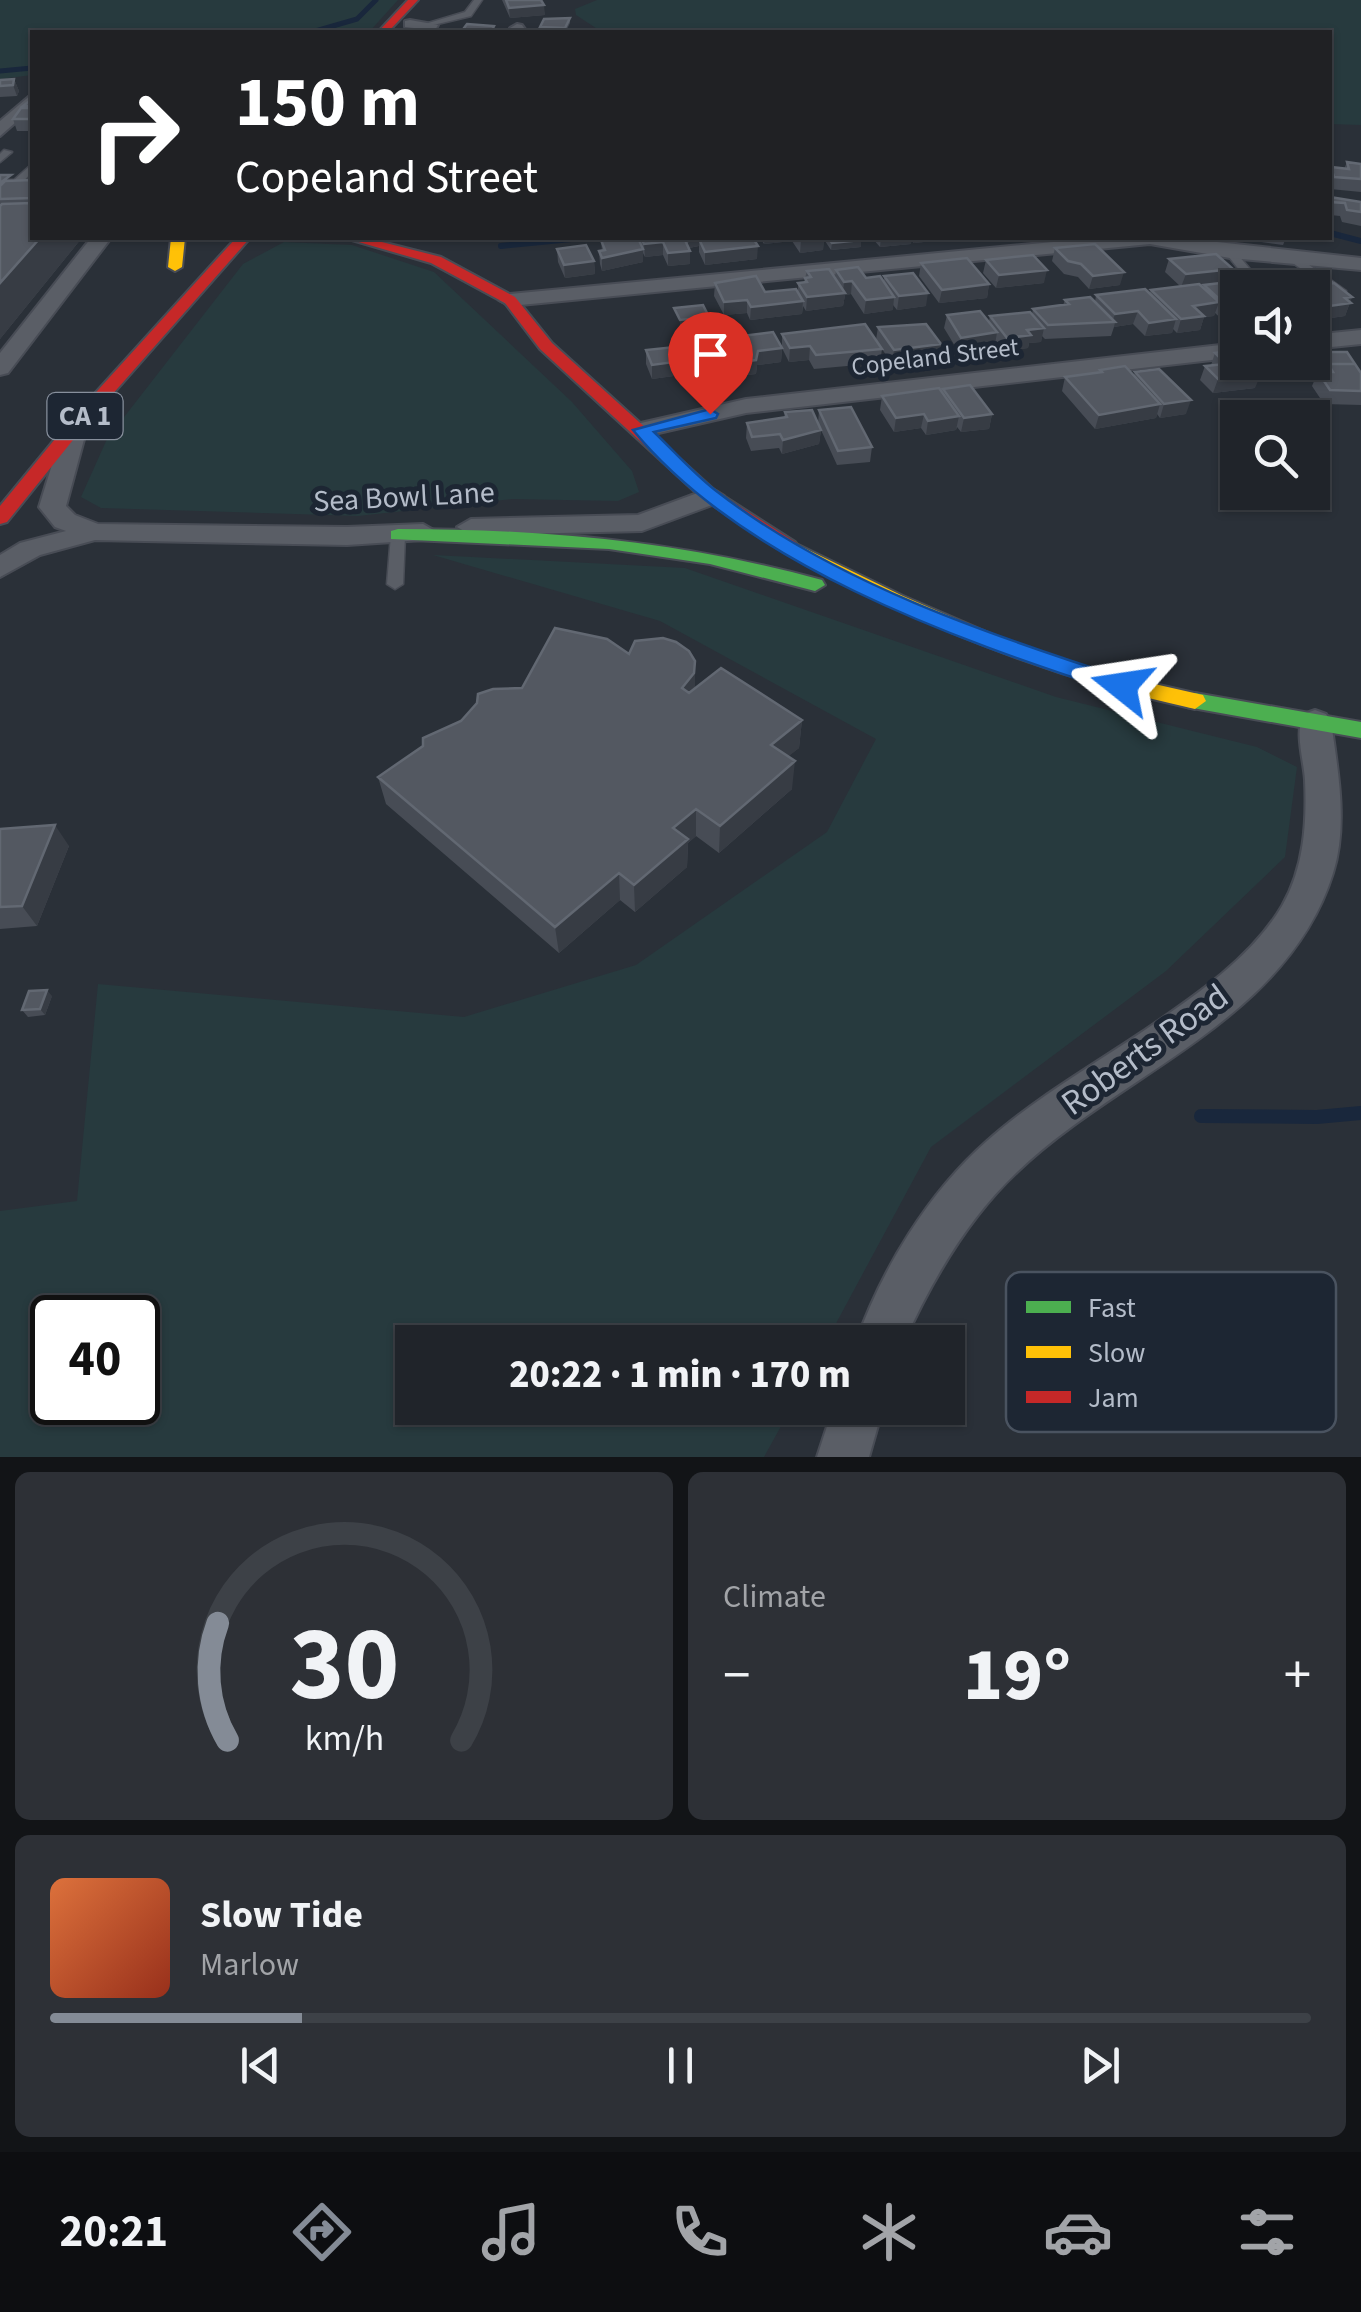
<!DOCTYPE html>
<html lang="en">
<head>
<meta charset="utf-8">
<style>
  :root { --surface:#20242a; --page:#2d3036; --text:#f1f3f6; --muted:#a2a4a8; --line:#3d4147; --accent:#848b96 }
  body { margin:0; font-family:"Source Sans 3",sans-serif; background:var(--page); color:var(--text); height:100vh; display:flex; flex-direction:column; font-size:38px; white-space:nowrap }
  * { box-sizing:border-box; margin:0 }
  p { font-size:32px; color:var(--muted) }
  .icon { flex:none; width:55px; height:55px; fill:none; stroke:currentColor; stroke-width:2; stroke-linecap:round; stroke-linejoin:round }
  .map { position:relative; height:1457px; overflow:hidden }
  .details { display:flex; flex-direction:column; gap:15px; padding:15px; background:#121417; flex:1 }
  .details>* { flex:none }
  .guide { position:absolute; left:30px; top:30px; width:1302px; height:210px; border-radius:0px; box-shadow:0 2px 8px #0004,0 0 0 2px var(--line); background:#202124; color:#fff; overflow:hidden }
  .fabs { position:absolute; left:1220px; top:270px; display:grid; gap:20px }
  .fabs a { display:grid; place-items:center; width:110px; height:110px; border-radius:0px; background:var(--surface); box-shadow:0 2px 8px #0004,0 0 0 2px var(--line); font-size:50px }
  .speed { position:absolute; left:30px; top:1295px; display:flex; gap:20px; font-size:50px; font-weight:700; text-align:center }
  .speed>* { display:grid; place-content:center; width:130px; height:130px; border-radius:50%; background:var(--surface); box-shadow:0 2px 8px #0004,0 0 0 2px var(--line); line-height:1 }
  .speed .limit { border:5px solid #111; border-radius:15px; background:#fff; color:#111 }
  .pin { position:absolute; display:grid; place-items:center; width:85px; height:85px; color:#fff; margin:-102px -42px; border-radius:50% 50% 50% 0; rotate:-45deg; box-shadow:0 0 10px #0007 }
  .pin .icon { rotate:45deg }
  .me { position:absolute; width:110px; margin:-55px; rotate:285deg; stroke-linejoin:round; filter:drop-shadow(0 0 8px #0008) }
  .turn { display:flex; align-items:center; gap:35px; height:210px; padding:0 40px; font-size:45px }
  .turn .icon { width:130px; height:130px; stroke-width:2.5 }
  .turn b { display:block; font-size:70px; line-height:85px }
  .big { font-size:75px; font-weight:800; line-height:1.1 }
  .details .widget { flex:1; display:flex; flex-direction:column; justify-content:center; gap:15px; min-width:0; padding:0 35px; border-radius:15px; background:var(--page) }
  .details .dial { align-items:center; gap:0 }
  .dial svg { height:260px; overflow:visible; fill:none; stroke:var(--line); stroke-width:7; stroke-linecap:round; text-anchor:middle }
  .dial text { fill:var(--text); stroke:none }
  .song { display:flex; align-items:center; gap:30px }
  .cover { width:120px; height:120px; border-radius:15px; background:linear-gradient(135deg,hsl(20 70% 55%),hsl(10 70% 35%)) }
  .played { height:10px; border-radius:5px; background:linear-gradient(90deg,var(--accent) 20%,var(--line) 20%) }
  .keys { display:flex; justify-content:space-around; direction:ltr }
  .heat { display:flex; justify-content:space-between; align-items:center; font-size:55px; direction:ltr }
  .details .tiles { flex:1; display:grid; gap:15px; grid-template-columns:1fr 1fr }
  .widget:last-child { grid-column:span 2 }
  .trip { position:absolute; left:395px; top:1325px; width:570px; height:100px; border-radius:0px; background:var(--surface); box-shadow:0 2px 8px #0004,0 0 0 2px var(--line); font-weight:800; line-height:100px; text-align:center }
  .tabs { display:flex; height:160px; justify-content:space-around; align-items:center; background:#0d0e11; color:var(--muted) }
  .tabs .icon { width:70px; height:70px }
  .tabs .on { color:var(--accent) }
  .tabs b { font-size:45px; color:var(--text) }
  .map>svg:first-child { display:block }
  .green { fill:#273a3e; fill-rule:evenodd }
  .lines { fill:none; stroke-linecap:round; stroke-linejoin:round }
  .stream-far2 { stroke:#19273c; stroke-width:5 }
  .stream-far1 { stroke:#19273c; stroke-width:6 }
  .stream { stroke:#19273c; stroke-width:14 }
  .lane-casing { stroke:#484c55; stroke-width:3 }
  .street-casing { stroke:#484c55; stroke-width:4 }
  .fast-casing { stroke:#484c55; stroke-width:4 }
  .slow-casing { stroke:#484c55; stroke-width:4 }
  .jam-casing { stroke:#484c55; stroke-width:4 }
  .lane { fill:#5a5e66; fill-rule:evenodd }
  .street { fill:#5a5e66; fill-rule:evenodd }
  .fast { fill:#4caf50; fill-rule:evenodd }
  .slow { fill:#ffc107; fill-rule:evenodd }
  .jam { fill:#c62828; fill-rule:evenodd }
  .wall { fill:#474c55 }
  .shaded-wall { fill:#373c44 }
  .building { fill:#535861; stroke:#626872; stroke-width:2.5 }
  .route { fill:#1a73e8; stroke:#114b97; stroke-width:2.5 }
  .labels { text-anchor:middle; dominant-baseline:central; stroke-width:10; stroke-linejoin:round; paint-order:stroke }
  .far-street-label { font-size:25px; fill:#b4bcc9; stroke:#1d2633 }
  .shield { fill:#1d2633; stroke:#878f9c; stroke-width:2.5 }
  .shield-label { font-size:28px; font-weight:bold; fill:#b4bcc9 }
  .street-label { font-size:30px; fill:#b4bcc9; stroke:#1d2633 }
  .near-street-label { font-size:35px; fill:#b4bcc9; stroke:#1d2633 }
  .key { fill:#1d2633; stroke:#4a5360; stroke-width:2.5 }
  .key-label { font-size:28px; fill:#b4bcc9 }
</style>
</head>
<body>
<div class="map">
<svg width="1361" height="1457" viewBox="0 0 1361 1457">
  <rect width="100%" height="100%" fill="#2a3038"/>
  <path class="green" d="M0,0h398l-29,32h-337v43l-32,4z
    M597,0h764v125l-31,-1v-92h-728l-26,-17 -1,-6z
    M284,242l68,3 82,27 138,130 60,69 7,21 -21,9 -106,-2 -154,17 -257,-8 -20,-11 26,-58 136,-175z
    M433,555l252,13 371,129 201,50 40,20 -12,90 -119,114 -235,176 -105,195h-414v66h379l-27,49h-764v-246l77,-10 21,-217 366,33 172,-52 191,-133 49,-93 -216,-118zM52,1318h86v84h-86z"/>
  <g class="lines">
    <path class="stream-far2" d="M312,32l45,-13 19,-19
      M0,71l32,-3"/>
    <path class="stream-far1" d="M1330,233l31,8
      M501,246l80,-8"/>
    <path class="stream" d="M1201,1116l116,1 44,-4"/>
    <defs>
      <path id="lane" d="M474,0h8l-11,16 -42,10 -4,-2 40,-12z
        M4,150l8,2 -12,10v-8z
        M32,164v8l-12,13 -20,1v-6h14z
        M1226,250h8l20,24 -2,2h-8l-19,-24z
        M1287,255h8l51,36 -10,2 -49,-34z
        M398,530l7,5 -2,49 -8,5 -8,-5 4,-49z"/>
      <path id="street" d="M410,20l28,5 -4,7h-14l2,-3 -17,-2v-6z
        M517,24l5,1 5,7h-14l-3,-4z
        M32,94v14l-32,28v-15z
        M91,238h20l-103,135 -8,2v-22z
        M1095,238h86l180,20v12l-131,-12 -80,-14 -640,62 -11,-6 11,-6z
        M1361,330v14l-49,5v-14z
        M1238,343v14l-492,56 -105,24 -12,-7 3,-5 114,-26z
        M74,425l12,7 -20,74 9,9 23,9 249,3 76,-3 14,8 -14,8 -76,5 -252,-5 -55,15 -40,22v-22l20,-12 46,-12 -11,-4 -16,-20 23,-75z
        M711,488l13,8 -4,6 -78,29 -171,4 -14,-8 14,-8 167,-4z
        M1315,710l11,4 5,8c7,48 17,104 2,151 -46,148 -213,200 -316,299 -50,47 -85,108 -113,170h-48c26,-73 72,-149 131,-201 47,-42 103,-74 155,-109 50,-34 109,-73 140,-126 22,-38 25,-83 23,-126 -1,-19 -11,-49 -1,-66z
        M833,1408h50l-14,49h-52z"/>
      <path id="fast" d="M398,529c148,0 281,12 424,51l3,5 -10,6 -105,-27 -101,-15 -218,-10v-8z
        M1195,693l166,29v16l-174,-31 -3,-6z"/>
      <path id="slow" d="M171,238h14l-3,29 -7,4 -7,-4z
        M788,540l115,56 111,48 83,27 106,24 3,6 -11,8c-151,-33 -279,-86 -414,-159l-3,-4 3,-4z"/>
      <path id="jam" d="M408,0h10l-30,32h-10z
        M236,238h14l-169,192 -74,92 -7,2v-18l69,-84z
        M345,238h21l75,19 74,40 37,46 162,147 81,52 3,4 -3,4h-14l-79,-52 -162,-149 -35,-46 -74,-40z"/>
    </defs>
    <use href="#lane" class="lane-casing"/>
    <use href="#street" class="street-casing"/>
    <use href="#fast" class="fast-casing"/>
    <use href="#slow" class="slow-casing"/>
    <use href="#jam" class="jam-casing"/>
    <use href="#lane" class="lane"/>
    <use href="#street" class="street"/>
    <use href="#fast" class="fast"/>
    <use href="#slow" class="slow"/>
    <use href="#jam" class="jam"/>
  </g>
  <path class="wall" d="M502,0h39l4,15 -35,3z
    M570,18v5l-4,8 2,1h-28v-5z
    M14,79l5,12 -2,5 -17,1v-17z
    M32,99v32h-15l-4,-12 11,-11 -1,-2z
    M1347,162l14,2v28l-31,-3 1,-22 13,2z
    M0,175l13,6 19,-1v58h48l1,1 -81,100z
    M1330,197l31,5v24l-19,-4 -2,-6 -10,-1z
    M498,238h21l-1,2 -20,-1z
    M629,238h124l4,21 -52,6 -6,-13v-6l-10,2 1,3v13l-22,2 -5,-11 -18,2 -2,-4v9l-41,9 -2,-7 -1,-13h3l-1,-11z
    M760,238h64l-1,12 -23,3 -8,-12 -28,3z
    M826,238h33l2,2v7l-30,3 -6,-9z
    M872,238h83l-19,2 -2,-1v2l-20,2 -3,-3v4l-31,3z
    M1232,238h54l-3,7z
    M1055,248l65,37 -31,4 -11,-12 -14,-3 -12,-13z
    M557,249l37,12 1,13 -30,4 -7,-16z
    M1169,259l64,10 -5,13 -28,3 3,3 1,-3 34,5 -14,31 -9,-8 -1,3 -10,1 -4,13 -23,3 -4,-4 -1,4 -27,3 -12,-12 -19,3 -3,9 -66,3 -3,-3 -1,6 -12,1 -1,5 -24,3 -8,-10 -1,4 -37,6 -14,-23 3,-13 42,6 1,-5 42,-2 1,-5 30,-4 2,-5 30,2 1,-7 53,-1 2,-4 30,-3 -16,-15z
    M986,260l58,23 -48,5 -13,-15z
    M921,263l68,21 -2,14 -48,5 -20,-27z
    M836,270l48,12v-6l42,30 -29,4 -4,-5v5l-29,4 -13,-20 -6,1 -2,11 -37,5 -3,-5 -1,8 -52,6 -3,-7 -23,2 -10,-19 1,-13 50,9h33v-9l6,-1 3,-11 28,8z
    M1287,280l65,17 -7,19 -21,3 -12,-10v-21h-26z
    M878,327l61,31 -47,6 -16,-24z
    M782,334l100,15 -2,14 -66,6 -5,-9 -20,2 -7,-14 -1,14 -24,3 -1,9 -26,3 -12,-25v-13l64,9z
    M713,343l10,35 -38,5 -4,-8 -29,4 -6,-15v-14z
    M1316,352l45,21v32l-37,-1 -12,-18 6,-14h3l-8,-13z
    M1215,353l40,35 -42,5 -13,-13 5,-14 6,-1z
    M1100,370l34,5 1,-3 51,42 -26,4 -3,-4 -1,4 -61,11 -33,-38 3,-14 34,-5z
    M943,389l49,25 -3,15 -28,3 -4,-5 -1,3 -30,5 -5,-7 -27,4 -14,-22 2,-14 60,-3z
    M819,410l53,37 -2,15 -33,3 -16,-35 -2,14 -37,10 -3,-6 -28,3 -5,-13 1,-15 37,-5 1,-6 33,12z
    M629,654l66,35 107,31 -3,28 -11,8 4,33 -73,64 -23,-17 -8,7 -1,24 -52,45 -15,-12 -61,53 -173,-149 -8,-27 83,-56 61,-33z
    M0,829l69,17 -32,80 -37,3z
    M52,996l-7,19 -17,2 -6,-7z"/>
  <path class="shaded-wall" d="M544,5l1,10 -35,3 -1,-10z
    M14,79l5,12 -2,5 -4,-11z
    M40,238h40l1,1 -81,100v-56z
    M765,238h28l-1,3 -28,3z
    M824,238l-1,12 -23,3 1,-13z
    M881,238h31l-1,6 -31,3z
    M914,238h20v3l-20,2z
    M699,240v6l-11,2v-7z
    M861,240v7l-30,3 1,-7z
    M663,242v13l-18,2 -1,-13z
    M758,246l-1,13 -52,6v-13z
    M643,249v13l-41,9v-13z
    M690,251v13l-22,2v-13z
    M594,261l1,13 -30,4 -1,-13z
    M1233,269l-5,13 -47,5 5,-13z
    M1047,270l-3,13 -48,5 3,-13z
    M1124,272l-4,13 -31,4 4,-13z
    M852,281l-1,13 -6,1 -2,11 -37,5 1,-14 36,-4 1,-11z
    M989,284l-2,14 -48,5 3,-13z
    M928,293l-2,13 -29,4 2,-14z
    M894,297l-1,13 -29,4 2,-14z
    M1352,297l-7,19 -21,3 6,-13 15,-8z
    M747,300v13l-23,2v-13z
    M803,301l-1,13 -52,6 1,-13z
    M1219,302l-5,14 -10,1 -4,13 -23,3 4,-14 12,-13z
    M1238,307v12l-14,2 5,-13z
    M1138,311l-5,13 -19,3 1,-5 -3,1 3,-9z
    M709,317v7l-29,3v-7z
    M1176,319l-4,14 -27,3 4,-13z
    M1044,328l-3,14 -12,1 -1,5 -24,3 3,-13 20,-8z
    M997,332l-2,13 -37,6 3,-13z
    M941,344l-2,14 -47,6 2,-14z
    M810,346l-1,14 -20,2 1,-14z
    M782,348l-1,14 -24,3 -1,9 -26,3v-14l28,-12z
    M681,361v14l-29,4v-14z
    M723,365v13l-38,5v-14z
    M1261,374l-6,14 -42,5 5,-14z
    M1191,400l-5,14 -26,4 4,-14z
    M1160,404l-4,14 -61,11 4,-14z
    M924,414l-3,14 -27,4 2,-14z
    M992,414l-3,15 -28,3 3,-14z
    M959,416l-3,14 -30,5 2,-14z
    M821,430l-2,14 -37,10 1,-14z
    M695,661v28l-1,12 -12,-13z
    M802,720l-3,28 -31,25 3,-28z
    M795,761l-3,28 -73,64 1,-27z
    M696,809v27l-8,7 -1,24 -52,45 -1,-27 39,-57z
    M55,825l14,21 -32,80 -15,-20z
    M619,873l1,27 -61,53 -4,-26z
    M47,990l5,6 -7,19 -5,-6z"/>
  <path class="building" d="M506,0h35l3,5 -35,3z
    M570,18l-5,10 -25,-1 4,-8z
    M467,24l27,2 -3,6h-30z
    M14,79l-1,6 -13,1v-6z
    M32,99v7h-9z
    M21,108h11v11h-19z
    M1347,162l14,2v15l-27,-2 -3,-10 18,2z
    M0,175h11l-11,8z
    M32,180v18l-32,1v-13l5,-5z
    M1330,197l31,5v10l-14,-2 -2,-7 -15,-1z
    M32,203v35h8l-40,45v-77l2,-2z
    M629,238h9l5,11 -41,9 -3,-7 6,-1 -4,-10z
    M641,238h43l6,13 -22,2 -5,-11 -19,2z
    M686,238h29l-27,3z
    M715,238h38l5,8 -53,6 -6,-13z
    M799,238h25l-23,2z
    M828,238h31l2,2 -29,3z
    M1095,244l29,28 -31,4 -12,-12 -13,-3 -13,-13z
    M586,245l8,16 -30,4 -7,-16z
    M1216,254l17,15 -47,5 -17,-15z
    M1033,255l14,15 -48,5 -13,-15z
    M967,258l22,26 -47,6 -21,-27z
    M858,267l8,11 14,-2 14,21 -28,3 -14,-19 -8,1 -8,-12z
    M829,269l16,24 -38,4 -9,-14 9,-1 -2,-4 6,-1 -4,-6z
    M913,273l15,20 -29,3 -15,-20z
    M756,276l9,16 31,-3 7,12 -52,6 -4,-7 -23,2 -9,-19z
    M1325,276l8,7 -37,5 -9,-8z
    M1229,282l9,8v17l-9,1 -25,-23z
    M1334,283l18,14 -7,1 6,5 -21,3 -18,-15v-3l-6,-2z
    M1199,284l20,18 -26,4 11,10 -23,3 -30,-29z
    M1145,289l31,30 -27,4 -11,-12 -23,3 -19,-19z
    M1090,297l25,25 -67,3 -15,-16 36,-5 -4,-4z
    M703,305l6,12 -29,3 -6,-12z
    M980,311l17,21 -36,6 -14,-23z
    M1030,312l14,16 -17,2 4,5 -24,3 -17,-22z
    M865,324l17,25 -66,6 -6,-9 -20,2 -8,-14z
    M926,324l15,20 -47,6 -16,-23z
    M773,332l9,16 -24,3 -2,9 -26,3 -12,-24z
    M713,343l10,22 -38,4 -4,-8 -29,4 -6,-15z
    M1236,350l2,2v10h11l12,12 -43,5 -13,-13 21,-2 -11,-11z
    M1316,352h31l8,12h-27l-3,2z
    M1328,364h27l6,9v18l-31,-1 -12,-18h15z
    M1125,366l35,38 -61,11 -34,-38 37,-5 -2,-2z
    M1159,369l32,31 -27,4 -29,-32z
    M970,385l22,29 -28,4 -21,-29z
    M939,388l20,28 -31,5 -4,-7 -28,4 -14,-22z
    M851,407l21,40 -34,4 -19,-41z
    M812,410l9,20 -38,10 -3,-6 -28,3 -5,-14 40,-6 -2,-5z
    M555,628l52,11 22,15 6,-13 28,-3 13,4 13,9 6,10 -1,12 -12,15 7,5 32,-25 81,52 -31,25 24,16 -75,65 -24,-17 -23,19 15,11 -54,46 -15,-12 -64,54 -177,-150 45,-31v-8l38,-17 16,-18 1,-9 15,-5 29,-1z
    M55,825l-33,81 -22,1v-78z
    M47,990l-7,19 -18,1 7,-19z"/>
  <path class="route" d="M710,409l8,5 -2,4 -62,14c20,19 39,41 61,58 118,92 274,145 415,190l3,6 -3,5h-16c-160,-52 -371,-127 -481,-261z"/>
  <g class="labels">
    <g class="far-street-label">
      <text transform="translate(935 357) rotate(-7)">Copeland Street</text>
    </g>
    <rect class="shield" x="47.5" y="393" width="75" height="46" rx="8"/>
    <g class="shield-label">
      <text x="85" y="416">CA 1</text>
    </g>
    <g class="street-label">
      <text transform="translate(404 497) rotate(-3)">Sea Bowl Lane</text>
    </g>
    <g class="near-street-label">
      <text transform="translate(1145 1050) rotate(-36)">Roberts Road</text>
    </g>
  </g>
  <rect x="1006" y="1272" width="330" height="160" rx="15" class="key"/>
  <rect x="1026" y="1301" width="45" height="12" fill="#4caf50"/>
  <rect x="1026" y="1346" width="45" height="12" fill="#ffc107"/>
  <rect x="1026" y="1391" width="45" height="12" fill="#c62828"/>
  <g class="key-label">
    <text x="1088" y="1317">Fast</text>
    <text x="1088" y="1362">Slow</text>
    <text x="1088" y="1407">Jam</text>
  </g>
</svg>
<div class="fabs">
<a><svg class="icon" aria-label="sound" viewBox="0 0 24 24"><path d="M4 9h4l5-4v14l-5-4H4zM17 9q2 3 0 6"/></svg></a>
<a><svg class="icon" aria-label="search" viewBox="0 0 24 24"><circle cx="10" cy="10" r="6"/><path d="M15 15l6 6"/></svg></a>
</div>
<div class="speed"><div class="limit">40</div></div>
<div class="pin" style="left:710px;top:414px;background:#d93025"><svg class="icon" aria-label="arrive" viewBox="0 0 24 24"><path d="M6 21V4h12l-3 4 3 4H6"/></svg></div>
<svg class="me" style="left:1122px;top:686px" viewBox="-20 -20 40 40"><path d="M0-17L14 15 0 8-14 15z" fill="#1a73e8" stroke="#fff" stroke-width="4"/></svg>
<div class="trip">20:22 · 1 min · 170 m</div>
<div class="guide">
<div class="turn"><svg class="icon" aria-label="right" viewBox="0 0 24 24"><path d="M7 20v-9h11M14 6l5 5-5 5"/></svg><div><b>150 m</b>Copeland Street</div></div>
</div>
</div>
<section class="details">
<div class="tiles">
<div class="widget dial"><svg viewBox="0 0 100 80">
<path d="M14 69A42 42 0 1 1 86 69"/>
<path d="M14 69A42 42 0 0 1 11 33" stroke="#848b96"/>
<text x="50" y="56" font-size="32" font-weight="700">30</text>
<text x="50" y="72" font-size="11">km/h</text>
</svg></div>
<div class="widget"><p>Climate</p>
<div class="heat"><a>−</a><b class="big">19°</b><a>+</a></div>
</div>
<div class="widget">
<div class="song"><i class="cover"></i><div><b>Slow Tide</b><p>Marlow</p></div></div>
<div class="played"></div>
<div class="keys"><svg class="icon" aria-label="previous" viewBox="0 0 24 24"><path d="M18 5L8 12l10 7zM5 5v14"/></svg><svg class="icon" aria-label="pause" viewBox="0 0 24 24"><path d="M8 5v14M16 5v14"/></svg><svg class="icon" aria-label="next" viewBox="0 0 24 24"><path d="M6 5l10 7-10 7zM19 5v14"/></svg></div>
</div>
</div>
</section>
<nav class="tabs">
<b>20:21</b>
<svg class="icon on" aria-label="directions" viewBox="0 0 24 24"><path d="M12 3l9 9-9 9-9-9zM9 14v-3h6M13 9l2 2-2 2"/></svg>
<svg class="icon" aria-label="music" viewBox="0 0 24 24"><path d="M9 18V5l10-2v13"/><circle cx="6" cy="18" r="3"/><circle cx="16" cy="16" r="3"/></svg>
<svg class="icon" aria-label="phone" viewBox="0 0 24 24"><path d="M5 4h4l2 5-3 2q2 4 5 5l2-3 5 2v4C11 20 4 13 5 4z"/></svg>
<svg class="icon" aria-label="climate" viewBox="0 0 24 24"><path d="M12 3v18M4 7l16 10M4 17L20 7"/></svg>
<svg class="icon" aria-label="car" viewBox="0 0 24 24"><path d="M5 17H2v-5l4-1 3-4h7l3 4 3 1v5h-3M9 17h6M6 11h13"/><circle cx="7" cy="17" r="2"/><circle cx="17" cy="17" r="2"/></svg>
<svg class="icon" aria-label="filters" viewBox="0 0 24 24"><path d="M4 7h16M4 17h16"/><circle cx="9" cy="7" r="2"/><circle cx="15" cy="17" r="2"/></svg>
</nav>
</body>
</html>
